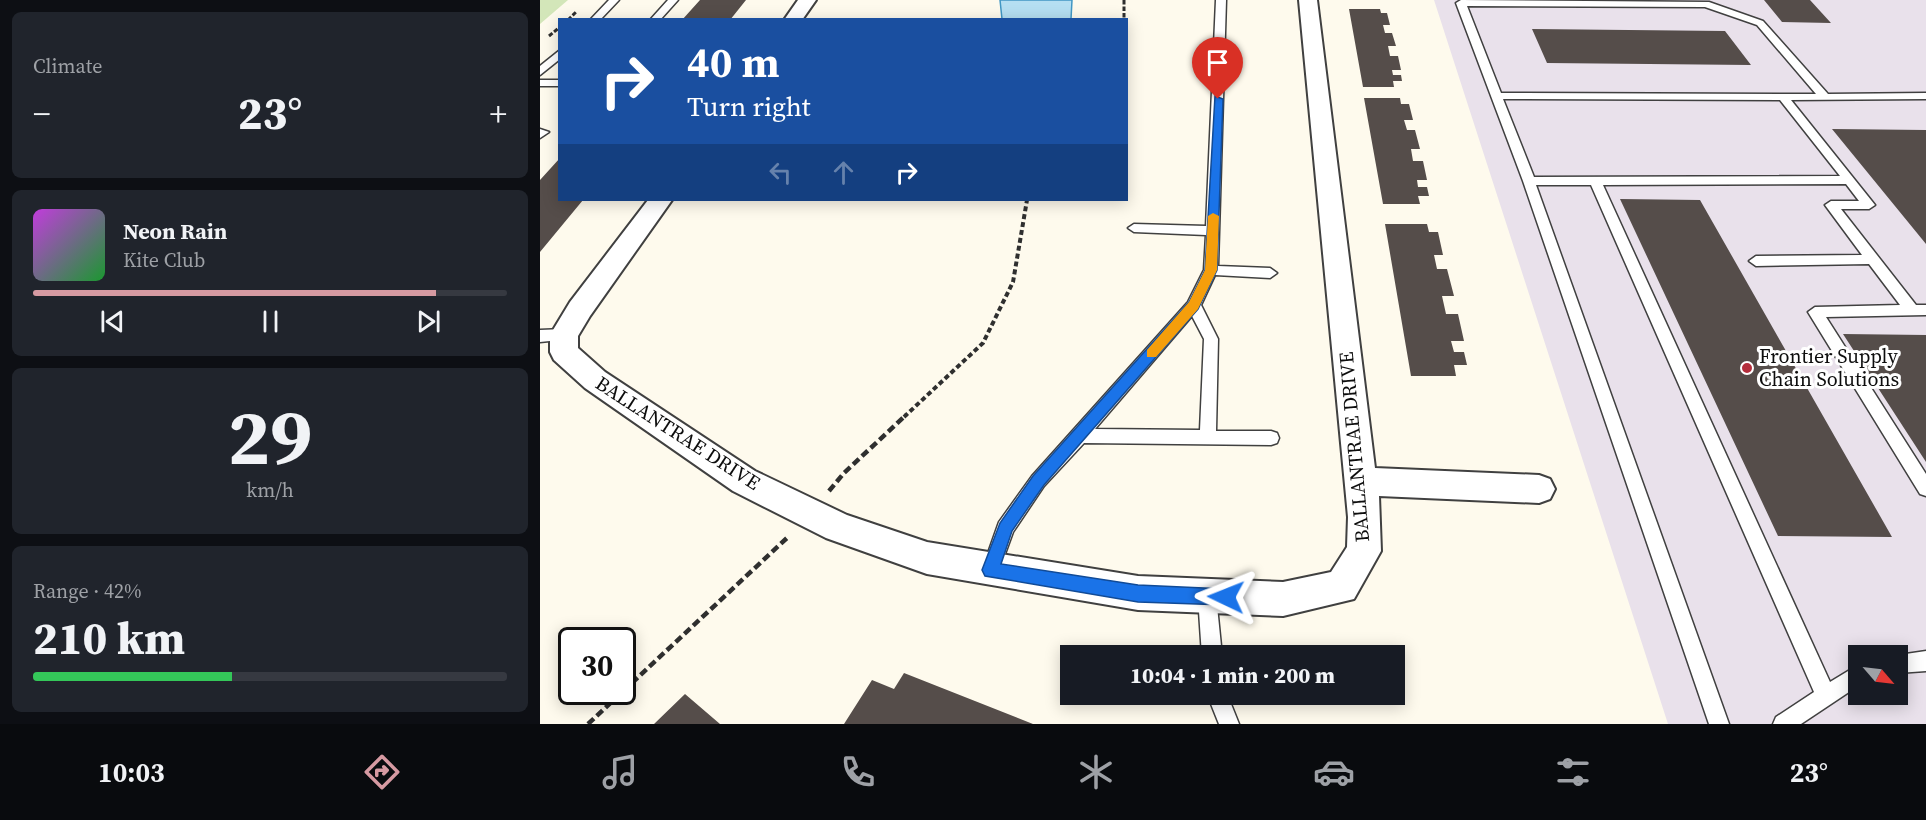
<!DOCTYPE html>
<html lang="en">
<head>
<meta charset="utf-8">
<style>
  :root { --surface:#171b24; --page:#20242c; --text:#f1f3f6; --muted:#9ea1a6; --line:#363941; --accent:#d69aa2 }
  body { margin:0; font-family:"Source Serif 4",serif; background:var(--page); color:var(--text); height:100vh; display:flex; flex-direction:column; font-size:22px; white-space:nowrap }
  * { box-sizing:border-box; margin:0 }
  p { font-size:20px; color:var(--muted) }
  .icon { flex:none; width:33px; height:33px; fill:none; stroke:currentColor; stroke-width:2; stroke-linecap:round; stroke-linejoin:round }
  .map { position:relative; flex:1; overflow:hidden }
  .panel { display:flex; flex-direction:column; gap:12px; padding:12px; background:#0d0f14; width:540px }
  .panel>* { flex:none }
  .guide { position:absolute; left:18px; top:18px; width:570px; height:183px; border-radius:0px; box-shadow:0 3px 15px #0003; background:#1a4fa0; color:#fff; overflow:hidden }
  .needle { width:39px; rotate:118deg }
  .buttons { position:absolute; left:1308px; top:645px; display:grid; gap:12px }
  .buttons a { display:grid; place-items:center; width:60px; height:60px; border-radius:0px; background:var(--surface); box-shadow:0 3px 15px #0003; font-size:30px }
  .speed { position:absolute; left:18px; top:627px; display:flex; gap:12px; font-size:30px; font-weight:700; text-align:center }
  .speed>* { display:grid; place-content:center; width:78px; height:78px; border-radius:50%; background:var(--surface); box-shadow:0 3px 15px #0003; line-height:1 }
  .speed .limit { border:3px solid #111; border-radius:9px; background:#fff; color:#111 }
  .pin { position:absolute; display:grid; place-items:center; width:51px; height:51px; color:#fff; margin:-62px -26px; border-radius:50% 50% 50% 0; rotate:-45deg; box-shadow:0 0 6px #0007 }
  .pin .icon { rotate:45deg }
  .me { position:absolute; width:66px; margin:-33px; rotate:272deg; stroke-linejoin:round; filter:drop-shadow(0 0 4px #0008) }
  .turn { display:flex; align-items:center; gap:21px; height:126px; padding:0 30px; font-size:27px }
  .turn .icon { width:78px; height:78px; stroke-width:2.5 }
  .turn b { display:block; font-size:42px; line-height:51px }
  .lanes { display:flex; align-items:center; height:57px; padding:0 30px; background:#0003; justify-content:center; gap:30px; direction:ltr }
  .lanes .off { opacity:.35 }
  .big { font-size:45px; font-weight:800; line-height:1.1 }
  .panel .widget { flex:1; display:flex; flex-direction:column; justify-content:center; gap:9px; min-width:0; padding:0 21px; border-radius:9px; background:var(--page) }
  .panel .dial { align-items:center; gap:0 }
  .dial b { font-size:78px; line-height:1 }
  .song { display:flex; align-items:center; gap:18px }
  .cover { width:72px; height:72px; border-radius:9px; background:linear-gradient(135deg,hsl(290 70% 55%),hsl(130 70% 35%)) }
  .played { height:6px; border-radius:3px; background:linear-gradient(90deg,var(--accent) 85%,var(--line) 85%) }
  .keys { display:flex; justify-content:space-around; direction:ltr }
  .heat { display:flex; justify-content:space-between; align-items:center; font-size:33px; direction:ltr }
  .charge { height:9px; border-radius:4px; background:linear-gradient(90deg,#34c759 42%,var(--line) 0) }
  .trip { position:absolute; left:520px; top:645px; width:345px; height:60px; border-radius:0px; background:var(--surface); box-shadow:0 3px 15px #0003; font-weight:800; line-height:60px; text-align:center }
  .tab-bar { display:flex; height:96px; justify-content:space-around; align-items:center; background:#090b0e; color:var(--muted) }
  .tab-bar .icon { width:42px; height:42px }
  .tab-bar .on { color:var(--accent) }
  .tab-bar b { font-size:27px; color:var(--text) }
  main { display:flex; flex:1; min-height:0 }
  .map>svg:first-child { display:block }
  .industrial { fill:#e9e1eb; fill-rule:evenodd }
  .green { fill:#d3e6b9 }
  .water { fill:#b5dff2; stroke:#4197c4; stroke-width:1.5 }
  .building { fill:#554d4a }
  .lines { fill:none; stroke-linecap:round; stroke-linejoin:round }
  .lane-casing { stroke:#404040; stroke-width:3 }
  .street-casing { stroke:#404040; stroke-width:4 }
  .path-far2 { stroke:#2f2f2f; stroke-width:3; stroke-dasharray:4.5 2; stroke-linecap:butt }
  .path-far1 { stroke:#2f2f2f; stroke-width:4; stroke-dasharray:5 3; stroke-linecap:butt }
  .path { stroke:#2f2f2f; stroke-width:4.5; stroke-dasharray:8 4; stroke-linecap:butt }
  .lane { fill:#fff; fill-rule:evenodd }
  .street { fill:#fff; fill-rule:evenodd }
  .route { fill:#1a73e8; stroke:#114b97; stroke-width:1.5 }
  .slow { fill:#f59e0b }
  .poi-dot { fill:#b42e3c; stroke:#fff; stroke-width:2 }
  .labels { text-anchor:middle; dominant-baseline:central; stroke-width:6; stroke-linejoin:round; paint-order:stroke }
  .poi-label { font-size:20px; fill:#0d0d0d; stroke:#fff; text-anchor:start }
  .street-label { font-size:20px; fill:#0d0d0d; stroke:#fff }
</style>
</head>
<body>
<main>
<section class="panel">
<div class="widget"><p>Climate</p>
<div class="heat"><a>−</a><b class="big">23°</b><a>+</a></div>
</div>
<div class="widget">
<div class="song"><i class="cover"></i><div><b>Neon Rain</b><p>Kite Club</p></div></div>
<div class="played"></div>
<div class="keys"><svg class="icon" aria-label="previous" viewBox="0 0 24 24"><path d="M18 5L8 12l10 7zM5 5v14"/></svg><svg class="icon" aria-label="pause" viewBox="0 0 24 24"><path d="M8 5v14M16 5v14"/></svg><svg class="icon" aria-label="next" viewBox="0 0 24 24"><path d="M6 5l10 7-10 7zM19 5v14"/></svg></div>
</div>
<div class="widget dial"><b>29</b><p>km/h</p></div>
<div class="widget"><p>Range · 42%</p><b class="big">210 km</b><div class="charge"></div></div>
</section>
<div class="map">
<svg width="1386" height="724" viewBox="0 0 1386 724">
  <rect width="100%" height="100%" fill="#fefaed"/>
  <path class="industrial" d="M894,0h492v724h-258zM1318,656h40v38h-40z"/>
  <path class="green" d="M0,0h28l-28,24z"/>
  <path class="water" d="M460,0h72l-1,19h-69z"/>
  <path class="building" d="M160,0h46l-16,20h-48z
    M1224,0h46l21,23 -49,-1z
    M809,9h31l1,4h6l3,12h-7l2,8h7l4,13h-8l2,10h8l3,14h-9l1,5h8l1,6h-9l1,6h-31z
    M992,29l193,2 26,34 -204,-2z
    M824,98h36l1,6h8l4,16h-9l3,10h8l5,19h-9l2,12h10l4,19h-10l1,7h9l2,9h-11l2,8h-37z
    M1292,129l94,1v114z
    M20,158v42h23l-43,52v-72z
    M1080,199l80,1 192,337 -114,-1z
    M845,224h42l2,8h9l5,23h-9l3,14h10l7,27h-12l4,18h12l6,27h-13l3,11h10l3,13h-13l2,11h-45z
    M1303,334l83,1v127z
    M364,673l129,51h-189l28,-44 22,9z
    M145,694l35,30h-66z"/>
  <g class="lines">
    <defs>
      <path id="lane" d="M69,0h10l-19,20h-10z
        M128,0h10l-18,20h-10z
        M676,0h10l-8,266 52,2 7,5 -7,5 -55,-3 -14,30 17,34 -2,92h55l6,2 2,5 -2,5 -6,2 -187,-2 -40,43 -31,46 -16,44 -6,3 -6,-3 -3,-6 17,-48 33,-46 156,-174 16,-32 2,-35 -72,-3 -6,-4 6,-4 72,2zM652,316l12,23 -4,91 -105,-1z
        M921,0l248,2 54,19 65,73 98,-1v6l-135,1 84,105 -6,4h-28l75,96h10v10l-100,2 100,157v22l-6,-2 -112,-182 7,-5 85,-2 -31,-41 -113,2 -7,-5 7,-5 106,-1 -37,-50 6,-4h28l-13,-17 -243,1 227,497 28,-17v21l-57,38h-28l3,-7 38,-25 -223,-507h-55l193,539h-20l-186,-543 -67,-178zM927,6l238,1 52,18 59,69 -315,-1zM963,99l277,1 60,76 -306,1z
        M20,50v9l-20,16v-9z
        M0,80h20v6h-20z
        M0,129l9,3 -9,6z
        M24,329l5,2 2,4 -2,4 -29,3v-12z
        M667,587l7,3 2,6 6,60h-20l-4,-60 2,-6z
        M1386,651v20l-28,2v-17h-6z
        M667,694h20l12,30h-20z"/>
      <path id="street" d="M258,0h18l-14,20h-18z
        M759,0h18l58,468 164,7 11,4 5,10 -5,10 -11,4 -160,-7 2,55 -27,48 -71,17 -145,-6 -211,-36 -101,-36 -93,-47 -148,-103 -31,-28 -4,-8v-17l20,-33 78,-102h24l-82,116 -12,20v12l27,24 150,99 92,44 80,27 211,34 145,6 48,-10 16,-25 1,-30z"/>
    </defs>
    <use href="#lane" class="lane-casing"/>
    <use href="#street" class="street-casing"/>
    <path class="path-far2" d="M584,0v20
      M28,20l8,-8
      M9,36l11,-9"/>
    <path class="path-far1" d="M364,417l79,-74 30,-61 14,-82"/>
    <path class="path" d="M289,491l15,-18 62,-58
      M48,724l200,-187"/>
    <use href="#lane" class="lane"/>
    <use href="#street" class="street"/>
  </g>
  <path class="route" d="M675,96l8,3 -6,171 -19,39 -154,176 -32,46 -11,33 137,21 88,4 6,2 3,6 -3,6 -6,2 -88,-3 -153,-26 -3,-6 18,-47 33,-47 156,-174 16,-32z"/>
  <path class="slow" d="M673,213l6,3 -2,54 -19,39 -42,48h-9v-7l42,-48 16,-32 3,-54z"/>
  <circle class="poi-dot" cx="1207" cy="368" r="6"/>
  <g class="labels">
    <g class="poi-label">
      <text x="1219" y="356">Frontier Supply<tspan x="1219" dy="23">Chain Solutions</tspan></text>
    </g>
    <g class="street-label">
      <text transform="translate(138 433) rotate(33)">BALLANTRAE DRIVE</text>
      <text transform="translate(814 447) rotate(-95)">BALLANTRAE DRIVE</text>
    </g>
  </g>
</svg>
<div class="buttons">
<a><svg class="needle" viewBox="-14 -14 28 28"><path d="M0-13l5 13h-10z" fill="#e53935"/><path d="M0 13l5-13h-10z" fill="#9ea1a6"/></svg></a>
</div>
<div class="speed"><div class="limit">30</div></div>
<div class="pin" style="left:678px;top:99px;background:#d93025"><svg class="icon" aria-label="arrive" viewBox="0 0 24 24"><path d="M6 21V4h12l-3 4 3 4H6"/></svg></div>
<svg class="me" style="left:686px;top:597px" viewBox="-20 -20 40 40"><path d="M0-17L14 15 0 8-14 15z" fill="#1a73e8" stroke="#fff" stroke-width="4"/></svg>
<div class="trip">10:04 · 1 min · 200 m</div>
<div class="guide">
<div class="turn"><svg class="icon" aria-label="right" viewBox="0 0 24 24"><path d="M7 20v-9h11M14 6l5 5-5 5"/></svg><div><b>40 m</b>Turn right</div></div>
<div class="lanes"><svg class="icon off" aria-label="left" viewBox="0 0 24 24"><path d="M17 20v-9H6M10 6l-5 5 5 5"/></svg><svg class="icon off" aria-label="ahead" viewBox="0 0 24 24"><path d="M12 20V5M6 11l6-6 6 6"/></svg><svg class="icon" aria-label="right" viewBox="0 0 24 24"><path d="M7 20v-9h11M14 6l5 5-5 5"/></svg></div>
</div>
</div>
</main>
<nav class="tab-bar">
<b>10:03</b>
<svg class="icon on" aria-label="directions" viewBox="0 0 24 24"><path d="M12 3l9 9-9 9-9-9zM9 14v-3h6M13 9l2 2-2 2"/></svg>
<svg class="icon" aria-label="music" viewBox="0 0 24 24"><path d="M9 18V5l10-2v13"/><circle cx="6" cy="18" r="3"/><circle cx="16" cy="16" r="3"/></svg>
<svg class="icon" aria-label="phone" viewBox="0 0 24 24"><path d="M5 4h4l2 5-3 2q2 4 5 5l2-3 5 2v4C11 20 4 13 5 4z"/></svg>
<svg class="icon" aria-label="climate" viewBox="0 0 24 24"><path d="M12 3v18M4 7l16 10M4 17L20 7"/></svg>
<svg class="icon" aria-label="car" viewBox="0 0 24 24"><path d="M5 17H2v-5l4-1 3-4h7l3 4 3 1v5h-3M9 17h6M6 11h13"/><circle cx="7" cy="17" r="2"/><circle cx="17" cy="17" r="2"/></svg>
<svg class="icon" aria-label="filters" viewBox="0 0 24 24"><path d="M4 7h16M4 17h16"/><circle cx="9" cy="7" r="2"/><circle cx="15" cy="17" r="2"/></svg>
<b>23°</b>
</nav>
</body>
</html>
